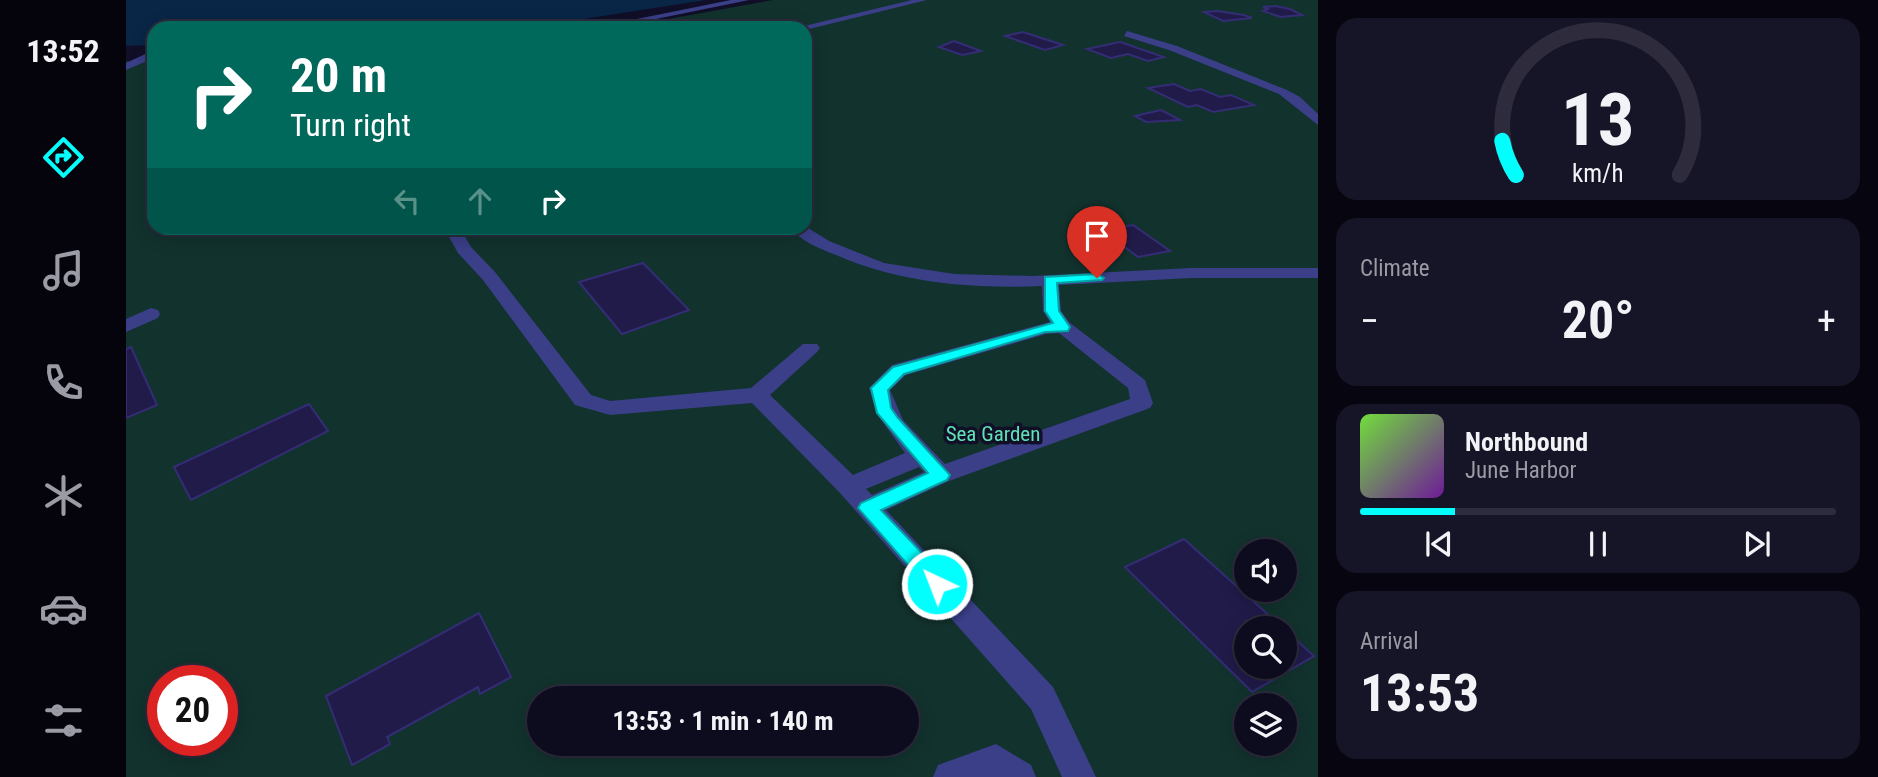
<!DOCTYPE html>
<html lang="en">
<head>
<meta charset="utf-8">
<style>
  :root { --surface:#0d0b1e; --page:#161427; --text:#f1f3f6; --muted:#9a9ba4; --line:#2d2b3c; --accent:#02fffe }
  body { margin:0; font-family:"Roboto Condensed",sans-serif; background:var(--page); color:var(--text); height:100vh; display:flex; flex-direction:column; font-size:26px; white-space:nowrap }
  * { box-sizing:border-box; margin:0 }
  p { font-size:23px; color:var(--muted) }
  .icon { flex:none; width:38px; height:38px; fill:none; stroke:currentColor; stroke-width:2; stroke-linecap:round; stroke-linejoin:round }
  .map { position:relative; flex:1; overflow:hidden }
  .drawer { display:flex; flex-direction:column; gap:18px; padding:18px; background:#070610; width:560px }
  .drawer>* { flex:none }
  .banner { position:absolute; left:21px; top:21px; width:665px; height:214px; border-radius:21px; box-shadow:0 4px 18px #0003,0 0 0 2px var(--line); background:#00695c; color:#fff; overflow:hidden }
  .buttons { position:absolute; left:1108px; top:539px; display:grid; gap:14px }
  .buttons a { display:grid; place-items:center; width:63px; height:63px; border-radius:50%; background:var(--surface); box-shadow:0 4px 18px #0003,0 0 0 2px var(--line); font-size:35px }
  .speed { position:absolute; left:21px; top:665px; display:flex; gap:14px; font-size:35px; font-weight:700; text-align:center }
  .speed>* { display:grid; place-content:center; width:91px; height:91px; border-radius:50%; background:var(--surface); box-shadow:0 4px 18px #0003,0 0 0 2px var(--line); line-height:1 }
  .speed .limit { border:10px solid #d22; background:#fff; color:#111 }
  .pin { position:absolute; display:grid; place-items:center; width:60px; height:60px; color:#fff; margin:-72px -30px; border-radius:50% 50% 50% 0; rotate:-45deg; box-shadow:0 0 7px #0007 }
  .pin .icon { rotate:45deg }
  .me { position:absolute; width:77px; margin:-38px; rotate:317deg; stroke-linejoin:round; filter:drop-shadow(0 0 5px #0008) }
  .turn { display:flex; align-items:center; gap:24px; height:147px; padding:0 28px; font-size:32px }
  .turn .icon { width:91px; height:91px; stroke-width:2.5 }
  .turn b { display:block; font-size:49px; line-height:60px }
  .lanes { display:flex; align-items:center; height:66px; padding:0 28px; background:#0003; justify-content:center; gap:35px; direction:ltr }
  .lanes .off { opacity:.35 }
  .big { font-size:52px; font-weight:700; line-height:1.1 }
  .drawer .card { flex:1; display:flex; flex-direction:column; justify-content:center; gap:10px; min-width:0; padding:0 24px; border-radius:21px; background:var(--page) }
  .drawer .dial { align-items:center; gap:0 }
  .dial svg { height:182px; overflow:visible; fill:none; stroke:var(--line); stroke-width:7; stroke-linecap:round; text-anchor:middle }
  .dial text { fill:var(--text); stroke:none }
  .song { display:flex; align-items:center; gap:21px }
  .cover { width:84px; height:84px; border-radius:10px; background:linear-gradient(135deg,hsl(100 70% 55%),hsl(280 70% 35%)) }
  .played { height:7px; border-radius:4px; background:linear-gradient(90deg,var(--accent) 20%,var(--line) 20%) }
  .keys { display:flex; justify-content:space-around; direction:ltr }
  .heat { display:flex; justify-content:space-between; align-items:center; font-size:38px; direction:ltr }
  .trip { position:absolute; left:401px; top:686px; width:392px; height:70px; border-radius:35px; background:var(--surface); box-shadow:0 4px 18px #0003,0 0 0 2px var(--line); font-weight:700; line-height:70px; text-align:center }
  main { display:flex; flex:1; min-height:0 }
  .tabs { display:flex; flex-direction:column; width:126px; justify-content:space-around; align-items:center; background:#05040c; color:var(--muted) }
  .tabs .icon { width:49px; height:49px }
  .tabs .selected { color:var(--accent) }
  .tabs b { font-size:32px; color:var(--text) }
  .map>svg:first-child { display:block }
  .green { fill:#12322e; fill-rule:evenodd }
  .water { fill:#092647 }
  .building { fill:#201b49; stroke:#342d76; stroke-width:2 }
  .lines { fill:none; stroke-linecap:round; stroke-linejoin:round }
  .minor { fill:#3a3f88; fill-rule:evenodd }
  .route { fill:#02fffe; stroke:#01a6a5; stroke-width:2 }
  .labels { text-anchor:middle; dominant-baseline:central; stroke-width:7; stroke-linejoin:round; paint-order:stroke }
  .park-label { font-size:21px; fill:#5fe2b4; stroke:#110f28 }
</style>
</head>
<body>
<main>
<nav class="tabs">
<b>13:52</b>
<svg class="icon selected" aria-label="directions" viewBox="0 0 24 24"><path d="M12 3l9 9-9 9-9-9zM9 14v-3h6M13 9l2 2-2 2"/></svg>
<svg class="icon" aria-label="music" viewBox="0 0 24 24"><path d="M9 18V5l10-2v13"/><circle cx="6" cy="18" r="3"/><circle cx="16" cy="16" r="3"/></svg>
<svg class="icon" aria-label="phone" viewBox="0 0 24 24"><path d="M5 4h4l2 5-3 2q2 4 5 5l2-3 5 2v4C11 20 4 13 5 4z"/></svg>
<svg class="icon" aria-label="climate" viewBox="0 0 24 24"><path d="M12 3v18M4 7l16 10M4 17L20 7"/></svg>
<svg class="icon" aria-label="car" viewBox="0 0 24 24"><path d="M5 17H2v-5l4-1 3-4h7l3 4 3 1v5h-3M9 17h6M6 11h13"/><circle cx="7" cy="17" r="2"/><circle cx="17" cy="17" r="2"/></svg>
<svg class="icon" aria-label="filters" viewBox="0 0 24 24"><path d="M4 7h16M4 17h16"/><circle cx="9" cy="7" r="2"/><circle cx="15" cy="17" r="2"/></svg>
</nav>
<div class="map">
<svg width="1192" height="777" viewBox="0 0 1192 777">
  <rect width="100%" height="100%" fill="#110f28"/>
  <path class="green" d="M647,0h545v777h-1192v-716l28,-1v168h651v-200h-187zM1120,551h38v39h-38zM1120,628h38v39h-38zM37,681h59v59h-59zM413,698h367v46h-367zM1120,705h38v39h-38z"/>
  <path class="water" d="M0,0h580l-181,28h-371v17l-28,1z"/>
  <path class="building" d="M1149,6l15,3 12,6 -21,2 -18,-6 5,-2 -5,-2z
    M1091,11l27,4 8,3 -29,3 -19,-9z
    M897,32l40,13 -18,5 -40,-14z
    M828,41l27,10 -19,4 -23,-8z
    M994,42l44,15 -16,4 -20,-7 -17,4 -24,-9z
    M1048,84l16,7 11,-2 19,8 11,-2 23,10 -41,7 -16,-7 -9,2 -40,-19z
    M1035,110l19,10 -34,2 -11,-6z
    M1007,225l37,26 -32,6 -36,-27z
    M517,263l46,47 -67,24 -43,-52z
    M5,347l26,58 -31,13v-69z
    M183,404l19,27 -137,69 -17,-33z
    M1058,539l99,89h-37v39h38v-38l30,27 -62,36 -127,-125z
    M353,613l32,64 -31,17 -2,-7 -91,50 3,7 -38,21 -26,-69z"/>
  <g class="lines">
    <path class="minor" d="M605,0h18l-137,28h-20z
      M786,0h15l-122,30 -9,-2z
      M1001,31l50,15 110,44 13,7 18,17v11l-39,-31 -110,-44 -45,-14z
      M28,50v8l-28,12v-7z
      M679,226l24,15 55,22 70,11 78,2 159,-8h127v10h-127l-132,7 2,26 9,12 75,57 8,23 -3,5 -201,73 -63,29 167,177 43,90h-34l-31,-68 -191,-216 -88,-90 -142,12 -35,-10 -92,-125 -25,-27 -14,-25h16l11,19 24,25 96,123 19,6 141,-13 52,-44h14l3,4 -3,4 -47,43 83,80 52,-22 -28,-39 -8,-26 23,-23 158,-43 -7,-11 -1,-25c-70,3 -142,-3 -206,-31 -16,-6 -35,-14 -46,-27zM933,333l69,55 2,11 -185,65 -42,-44 -13,-30 16,-15 140,-41zM793,467l5,5 -52,23 -6,-6z
      M168,228h26l-8,5h-18z
      M25,308l7,2 2,4 -2,4 -32,14v-13z
      M870,744l35,21 5,12h-103l5,-12z"/>
  </g>
  <path class="route" d="M971,274l7,4 -2,2 -45,3 2,28 11,16 -2,4 -23,1 -141,42 -16,16 3,18 7,10 52,57 -3,5 -66,30 64,67 3,7 -3,6 -8,3 -7,-3 -72,-82 3,-5 67,-30 -51,-60 -6,-25 22,-21 160,-44 -8,-12v-34z"/>
  <g class="labels">
    <g class="park-label">
      <text x="867" y="434">Sea Garden</text>
    </g>
  </g>
</svg>
<div class="buttons">
<a><svg class="icon" aria-label="sound" viewBox="0 0 24 24"><path d="M4 9h4l5-4v14l-5-4H4zM17 9q2 3 0 6"/></svg></a>
<a><svg class="icon" aria-label="search" viewBox="0 0 24 24"><circle cx="10" cy="10" r="6"/><path d="M15 15l6 6"/></svg></a>
<a><svg class="icon" aria-label="layers" viewBox="0 0 24 24"><path d="M12 4l9 5-9 5-9-5zM3 14l9 5 9-5"/></svg></a>
</div>
<div class="speed"><div class="limit">20</div></div>
<div class="pin" style="left:971px;top:278px;background:#d93025"><svg class="icon" aria-label="arrive" viewBox="0 0 24 24"><path d="M6 21V4h12l-3 4 3 4H6"/></svg></div>
<svg class="me" style="left:811px;top:584px" viewBox="-20 -20 40 40"><circle r="17" fill="#02fffe" stroke="#fff" stroke-width="3"/><path d="M0-11L8 9 0 5-8 9z" fill="#fff"/></svg>
<div class="trip">13:53 · 1 min · 140 m</div>
<div class="banner">
<div class="turn"><svg class="icon" aria-label="right" viewBox="0 0 24 24"><path d="M7 20v-9h11M14 6l5 5-5 5"/></svg><div><b>20 m</b>Turn right</div></div>
<div class="lanes"><svg class="icon off" aria-label="left" viewBox="0 0 24 24"><path d="M17 20v-9H6M10 6l-5 5 5 5"/></svg><svg class="icon off" aria-label="ahead" viewBox="0 0 24 24"><path d="M12 20V5M6 11l6-6 6 6"/></svg><svg class="icon" aria-label="right" viewBox="0 0 24 24"><path d="M7 20v-9h11M14 6l5 5-5 5"/></svg></div>
</div>
</div>
<section class="drawer">
<div class="card dial"><svg viewBox="0 0 100 80">
<path d="M14 69A42 42 0 1 1 86 69"/>
<path d="M14 69A42 42 0 0 1 8 54" stroke="#02fffe"/>
<text x="50" y="56" font-size="32" font-weight="700">13</text>
<text x="50" y="72" font-size="11">km/h</text>
</svg></div>
<div class="card"><p>Climate</p>
<div class="heat"><a>−</a><b class="big">20°</b><a>+</a></div>
</div>
<div class="card">
<div class="song"><i class="cover"></i><div><b>Northbound</b><p>June Harbor</p></div></div>
<div class="played"></div>
<div class="keys"><svg class="icon" aria-label="previous" viewBox="0 0 24 24"><path d="M18 5L8 12l10 7zM5 5v14"/></svg><svg class="icon" aria-label="pause" viewBox="0 0 24 24"><path d="M8 5v14M16 5v14"/></svg><svg class="icon" aria-label="next" viewBox="0 0 24 24"><path d="M6 5l10 7-10 7zM19 5v14"/></svg></div>
</div>
<div class="card"><p>Arrival</p><b class="big">13:53</b></div>
</section>
</main>
</body>
</html>
